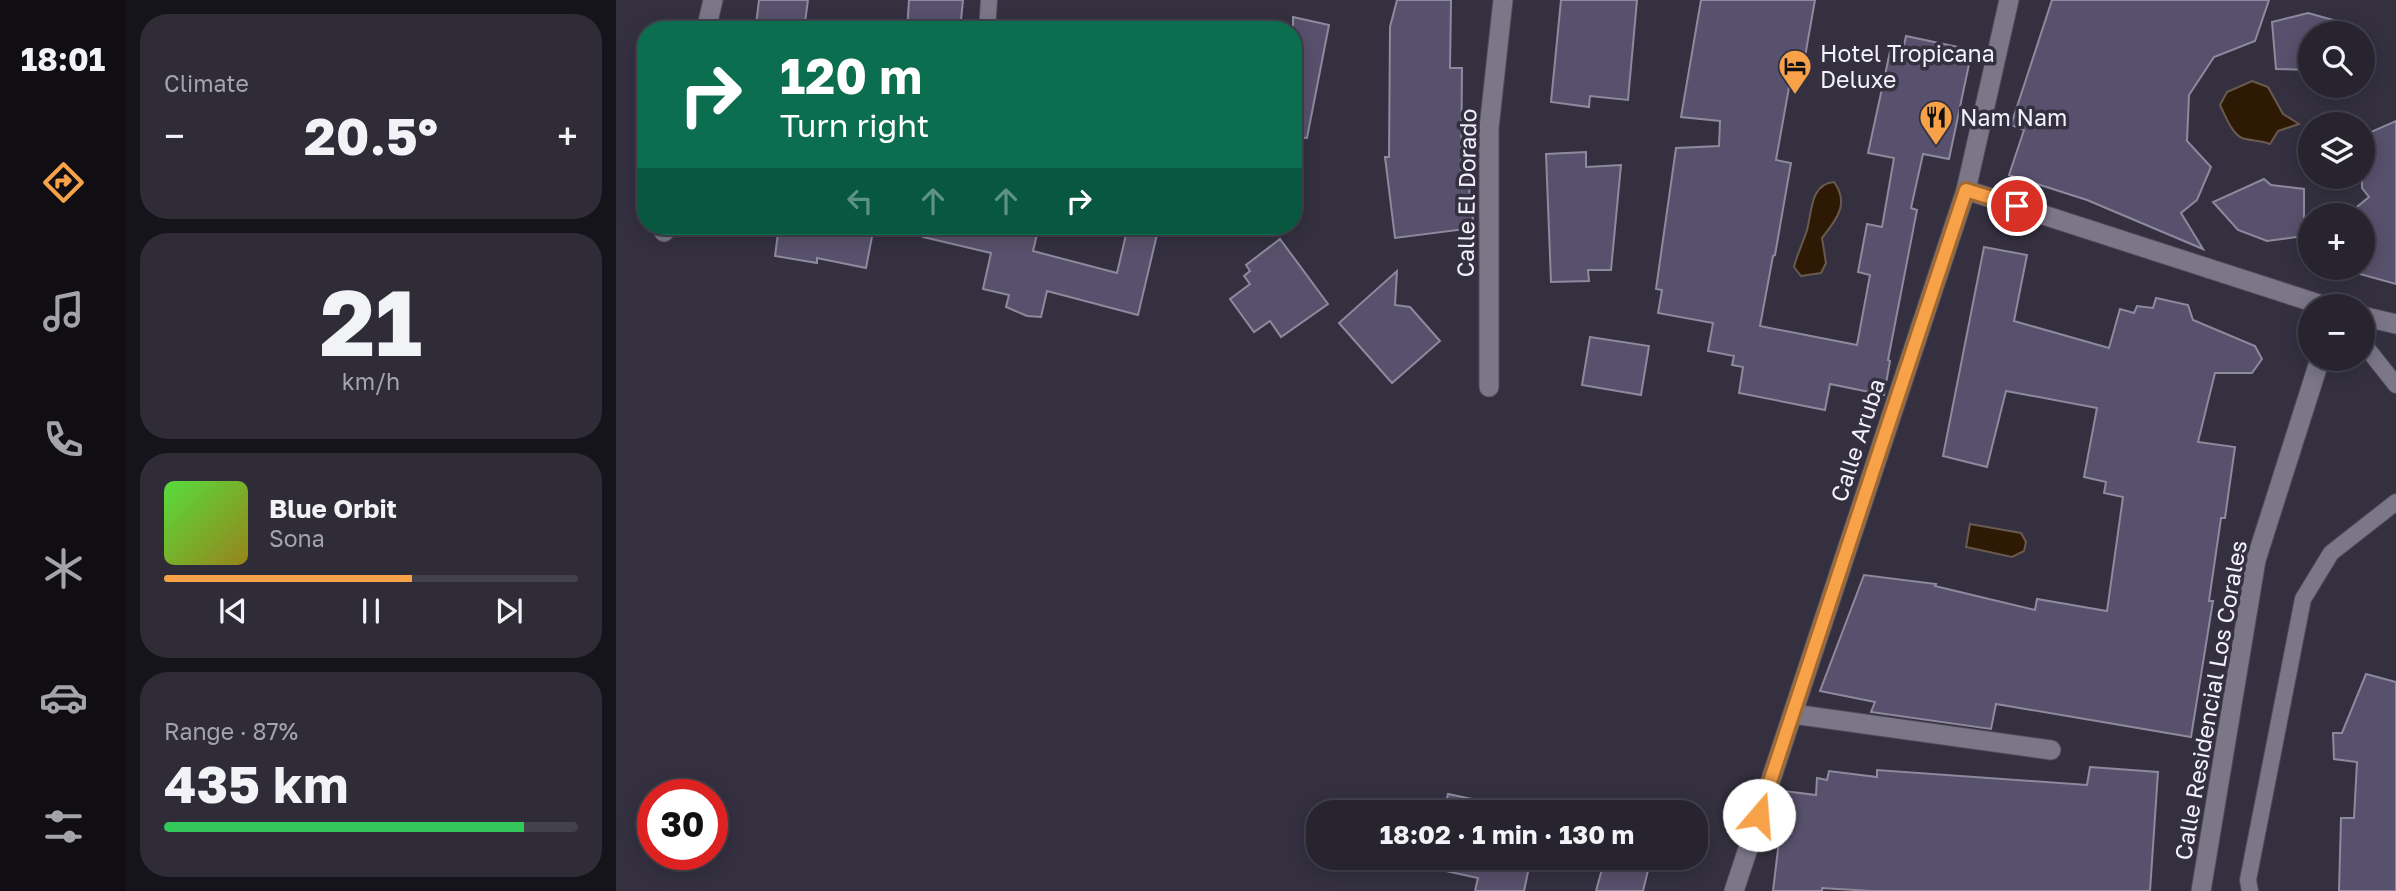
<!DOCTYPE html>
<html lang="en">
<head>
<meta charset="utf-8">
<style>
  :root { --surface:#272430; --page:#2f2c38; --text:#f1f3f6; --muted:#a4a4ab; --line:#43414c; --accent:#f7a149 }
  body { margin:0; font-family:"Golos Text",sans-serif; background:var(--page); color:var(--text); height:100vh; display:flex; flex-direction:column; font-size:26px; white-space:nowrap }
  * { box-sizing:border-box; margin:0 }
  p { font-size:23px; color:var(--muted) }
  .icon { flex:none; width:38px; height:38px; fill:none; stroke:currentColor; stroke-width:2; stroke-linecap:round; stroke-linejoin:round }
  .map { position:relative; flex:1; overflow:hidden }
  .panel { display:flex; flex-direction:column; gap:14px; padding:14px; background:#15141a; width:490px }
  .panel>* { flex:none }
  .guide { position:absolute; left:21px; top:21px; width:665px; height:214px; border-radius:28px; box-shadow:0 4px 18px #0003,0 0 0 2px var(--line); background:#0b6e4f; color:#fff; overflow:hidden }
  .buttons { position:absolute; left:1682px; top:21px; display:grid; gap:14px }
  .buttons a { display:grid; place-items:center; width:77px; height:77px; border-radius:50%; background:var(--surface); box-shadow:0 4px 18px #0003,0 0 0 2px var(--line); font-size:35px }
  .speed { position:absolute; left:21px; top:779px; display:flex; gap:14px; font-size:35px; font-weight:700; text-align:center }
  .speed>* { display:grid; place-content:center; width:91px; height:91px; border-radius:50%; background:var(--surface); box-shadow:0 4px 18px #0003,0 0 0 2px var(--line); line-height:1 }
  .speed .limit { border:10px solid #d22; background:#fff; color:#111 }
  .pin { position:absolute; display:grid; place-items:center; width:60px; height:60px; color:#fff; margin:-30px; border:4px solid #fff; border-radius:50%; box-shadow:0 2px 7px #0007 }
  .me { position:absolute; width:77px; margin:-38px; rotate:18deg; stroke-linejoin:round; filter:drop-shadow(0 0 5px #0008) }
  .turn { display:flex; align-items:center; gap:24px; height:147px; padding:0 28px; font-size:32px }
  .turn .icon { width:91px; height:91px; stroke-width:2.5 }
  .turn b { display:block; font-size:49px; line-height:60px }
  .lanes { display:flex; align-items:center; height:66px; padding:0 28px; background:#0003; justify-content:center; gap:35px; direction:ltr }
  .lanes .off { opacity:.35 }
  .big { font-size:52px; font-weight:700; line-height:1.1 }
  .panel .tile { flex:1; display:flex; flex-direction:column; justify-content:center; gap:10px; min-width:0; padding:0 24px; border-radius:28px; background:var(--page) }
  .panel .dial { align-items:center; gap:0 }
  .dial b { font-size:91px; line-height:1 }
  .song { display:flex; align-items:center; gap:21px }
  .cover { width:84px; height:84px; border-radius:10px; background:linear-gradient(135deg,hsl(110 70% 55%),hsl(50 70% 35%)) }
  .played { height:7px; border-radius:4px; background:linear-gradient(90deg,var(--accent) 60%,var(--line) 60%) }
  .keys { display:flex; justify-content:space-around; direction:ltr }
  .heat { display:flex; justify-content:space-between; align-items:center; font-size:38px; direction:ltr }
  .charge { height:10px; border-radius:5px; background:linear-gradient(90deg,#34c759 87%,var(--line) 0) }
  .trip { position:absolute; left:690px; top:800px; width:402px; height:70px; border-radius:28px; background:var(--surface); box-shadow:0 4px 18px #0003,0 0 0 2px var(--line); font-weight:700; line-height:70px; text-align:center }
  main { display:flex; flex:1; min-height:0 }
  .dock { display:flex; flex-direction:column; width:126px; justify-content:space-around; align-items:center; background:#100e13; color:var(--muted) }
  .dock .icon { width:49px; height:49px }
  .dock .active { color:var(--accent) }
  .dock b { font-size:32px; color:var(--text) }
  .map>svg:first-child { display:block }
  .water { fill:#2e1905; stroke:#695a4f; stroke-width:2 }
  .building { fill:#58516d; stroke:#8e8a9d; stroke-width:2 }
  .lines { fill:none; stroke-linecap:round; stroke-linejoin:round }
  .service-casing { stroke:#504c59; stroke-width:18 }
  .minor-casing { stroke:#504c59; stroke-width:21 }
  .service { stroke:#7b7789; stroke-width:16 }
  .minor { stroke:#7b7789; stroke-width:19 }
  .route-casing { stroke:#a1692f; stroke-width:18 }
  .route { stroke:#f7a149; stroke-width:12 }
  .labels { text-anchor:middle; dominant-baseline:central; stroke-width:7; stroke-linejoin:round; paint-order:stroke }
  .poi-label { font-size:23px; fill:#f3f1fb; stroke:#343040; text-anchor:start }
  .street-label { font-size:23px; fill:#f3f1fb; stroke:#343040 }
</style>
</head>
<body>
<main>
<nav class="dock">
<b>18:01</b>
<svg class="icon active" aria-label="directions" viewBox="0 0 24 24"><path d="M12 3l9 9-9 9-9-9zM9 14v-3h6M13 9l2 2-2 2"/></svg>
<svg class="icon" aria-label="music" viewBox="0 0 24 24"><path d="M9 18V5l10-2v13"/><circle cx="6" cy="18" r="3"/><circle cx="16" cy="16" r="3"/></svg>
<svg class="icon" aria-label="phone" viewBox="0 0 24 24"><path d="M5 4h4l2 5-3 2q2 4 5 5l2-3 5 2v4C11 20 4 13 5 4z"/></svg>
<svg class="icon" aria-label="climate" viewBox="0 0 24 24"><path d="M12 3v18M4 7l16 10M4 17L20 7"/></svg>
<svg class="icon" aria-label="car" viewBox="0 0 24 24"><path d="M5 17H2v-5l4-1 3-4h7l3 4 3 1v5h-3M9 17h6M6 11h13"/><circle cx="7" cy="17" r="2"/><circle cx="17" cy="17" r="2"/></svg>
<svg class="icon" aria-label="filters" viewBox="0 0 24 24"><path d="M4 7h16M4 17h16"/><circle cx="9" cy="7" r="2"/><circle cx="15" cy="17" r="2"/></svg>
</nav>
<section class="panel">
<div class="tile"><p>Climate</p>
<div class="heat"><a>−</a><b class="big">20.5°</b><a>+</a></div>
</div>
<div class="tile dial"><b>21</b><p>km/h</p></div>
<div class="tile">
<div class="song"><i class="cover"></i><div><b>Blue Orbit</b><p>Sona</p></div></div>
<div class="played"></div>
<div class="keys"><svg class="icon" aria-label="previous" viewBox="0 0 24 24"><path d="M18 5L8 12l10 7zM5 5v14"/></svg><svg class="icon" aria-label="pause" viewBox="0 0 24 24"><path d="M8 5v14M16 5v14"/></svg><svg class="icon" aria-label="next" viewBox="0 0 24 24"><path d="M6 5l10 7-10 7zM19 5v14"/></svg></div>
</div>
<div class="tile"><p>Range · 87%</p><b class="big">435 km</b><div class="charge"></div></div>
</section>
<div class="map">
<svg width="1780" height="891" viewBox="0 0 1780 891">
  <rect width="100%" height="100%" fill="#343040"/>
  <path class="water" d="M1636,81l16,6 15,27 16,10 -21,7 -8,13c-10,-4 -19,-3 -28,-6 -10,-4 -17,-23 -22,-33l7,-13z
    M1218,182c16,22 2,38 -12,56l4,25 -5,10 -20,3 -7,-9c3,-13 9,-24 13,-37 5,-18 3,-46 27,-48z
    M1354,524l51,9 5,9 -2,9 -12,6 -46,-10z"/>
  <path class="building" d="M143,0h49l-4,30 -48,-5z
    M293,0h54l-3,30h-53z
    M781,0h54l-1,68h12l-1,113 7,-1 6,48 -79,10 -10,-81h4l1,-130z
    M945,0h76l-9,100 -38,-4 -1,11 -38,-5z
    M1085,0h114l-13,74 -11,2 -15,84 15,3 -16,92 -2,1 -13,70 97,19 13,-70 -12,-3 9,-48 15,3 12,-69 -26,-5 23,-106 12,3 3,-14 66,14 -23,109 -26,-5 -12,54 6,2 -29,150 2,1 -6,34 -54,-11 -5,26 -86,-17 4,-26 -11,-2 2,-9 -26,-5 5,-28 -55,-10 4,-23 -6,-1 20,-141 43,-2 1,-25 -39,-4z
    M1436,0h217l-14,41 -41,16 -25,38 -2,46 24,26 -14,33 -16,13 22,36 -116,-49 -78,-25 15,-45 -13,-5z
    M1692,13l40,11 6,9h-44v37l-34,-1 -4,-47z
    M677,17l36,8 -22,113 -14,-1z
    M1780,121v163l-43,-12 -4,-4h13v-53h-15l22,-18 -7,-9v-52z
    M970,152v15l35,-2 -10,105h-23l1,11 -38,1 -5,-128z
    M1648,179l7,6 33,4v47l-37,5 -29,-11 -25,-28z
    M163,226h95l-8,42 -49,-10v5l-42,-7z
    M309,226h114l-6,25 84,22 11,-47h31l-21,89 -91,-24 -6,26 -14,-1 -21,-9 3,-12 -26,-6 8,-36 -68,-16z
    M664,239l48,65 -47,33 -11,-16 -16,11 -24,-33 20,-15 -6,-8 6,-5 -4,-6z
    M1368,247l43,8 -13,66 95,27 11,-39 14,4 3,-7 16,2 3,-10 32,7 5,15 62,26 7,13 -10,14h-37l-17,69 37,5 -10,71h-4l-12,83h4l-22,136 -195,-33 -5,25 -120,-17 4,-10 -55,-11 44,-116 72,9 -1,2 100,24 2,-11 70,12 16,-114 -19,-4 2,-11 -22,-5 13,-69 -91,-17 -19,76 -44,-11z
    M781,271l-2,34 15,2 30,34 -48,42 -53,-60z
    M974,337l59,9 -8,49 -59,-10z
    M1750,674l30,8v209h-57l2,-73h13l3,-56 -23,-3 -1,-26h9z
    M1474,767l68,5 -8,119h-279l-49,-3v3h-49l12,-100 31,4 1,-17 10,2 2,-9 48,6v-7l210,15z
    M832,794l63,13 -1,5h-66z
    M818,858h97l-7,33h-49l3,-13 -46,-10z
    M989,858h46l-8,33h-47z"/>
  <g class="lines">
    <defs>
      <path id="service" d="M371,30l2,-30
        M1746,342l34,43
        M1634,891l-2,-11 55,-281 28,-46 65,-51"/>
      <path id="minor" d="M90,30l7,-30
        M1350,190l359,116
        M48,232l1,-6
        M1746,316l34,8
        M873,387v-259l14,-128
        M1177,714l258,36
        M1118,891l232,-701 43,-190
        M1585,891l55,-331 64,-201"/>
    </defs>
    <use href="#service" class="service-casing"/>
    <use href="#minor" class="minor-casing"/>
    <use href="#service" class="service"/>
    <use href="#minor" class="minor"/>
  </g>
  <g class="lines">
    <defs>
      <path id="route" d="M1143,815l207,-625 51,16"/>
    </defs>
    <use href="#route" class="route-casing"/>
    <use href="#route" class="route"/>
  </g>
  <defs>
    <symbol id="hotel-pin" viewBox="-11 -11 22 30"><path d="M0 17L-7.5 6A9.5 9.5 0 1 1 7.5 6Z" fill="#f7a149" stroke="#343040"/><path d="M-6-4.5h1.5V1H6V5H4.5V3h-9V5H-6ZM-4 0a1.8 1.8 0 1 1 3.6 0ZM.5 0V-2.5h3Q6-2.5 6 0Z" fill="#111"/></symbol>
    <symbol id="restaurant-pin" viewBox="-11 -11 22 30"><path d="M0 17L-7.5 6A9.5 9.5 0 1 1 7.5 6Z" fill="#f7a149" stroke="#343040"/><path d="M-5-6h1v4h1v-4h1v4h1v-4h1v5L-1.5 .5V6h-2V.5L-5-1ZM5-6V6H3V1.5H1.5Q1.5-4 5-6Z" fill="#111"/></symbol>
  </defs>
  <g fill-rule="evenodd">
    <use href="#hotel-pin" x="1160" y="47" width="38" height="52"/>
    <use href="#restaurant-pin" x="1301" y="98" width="38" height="52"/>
  </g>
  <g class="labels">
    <g class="poi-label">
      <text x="1204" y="53">Hotel Tropicana<tspan x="1204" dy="26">Deluxe</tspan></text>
      <text x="1344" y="117">Nam Nam</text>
    </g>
    <g class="street-label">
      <text transform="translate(850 193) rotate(-89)">Calle El Dorado</text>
      <text transform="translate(1241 440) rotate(-72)">Calle Aruba</text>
      <text transform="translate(1594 700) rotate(-80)">Calle Residencial Los Corales</text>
    </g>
  </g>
</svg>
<div class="buttons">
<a><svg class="icon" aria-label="search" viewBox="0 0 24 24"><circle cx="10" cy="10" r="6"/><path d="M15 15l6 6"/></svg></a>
<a><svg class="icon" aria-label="layers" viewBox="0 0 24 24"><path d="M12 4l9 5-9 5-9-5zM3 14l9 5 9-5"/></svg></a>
<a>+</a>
<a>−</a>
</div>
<div class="speed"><div class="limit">30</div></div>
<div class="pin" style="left:1401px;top:206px;background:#d93025"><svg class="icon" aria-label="arrive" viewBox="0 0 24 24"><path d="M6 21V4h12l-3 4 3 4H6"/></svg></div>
<svg class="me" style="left:1143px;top:815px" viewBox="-20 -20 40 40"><circle r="19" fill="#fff"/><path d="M0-13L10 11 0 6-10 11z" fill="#f7a149"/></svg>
<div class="trip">18:02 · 1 min · 130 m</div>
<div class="guide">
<div class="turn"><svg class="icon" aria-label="right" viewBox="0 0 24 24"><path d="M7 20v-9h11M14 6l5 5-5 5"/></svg><div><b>120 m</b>Turn right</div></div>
<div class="lanes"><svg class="icon off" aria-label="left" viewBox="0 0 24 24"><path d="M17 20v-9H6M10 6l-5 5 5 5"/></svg><svg class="icon off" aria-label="ahead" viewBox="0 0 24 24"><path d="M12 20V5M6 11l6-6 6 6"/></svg><svg class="icon off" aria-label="ahead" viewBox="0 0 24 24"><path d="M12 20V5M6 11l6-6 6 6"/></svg><svg class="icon" aria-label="right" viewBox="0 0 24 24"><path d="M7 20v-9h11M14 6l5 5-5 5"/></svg></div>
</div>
</div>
</main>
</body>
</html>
